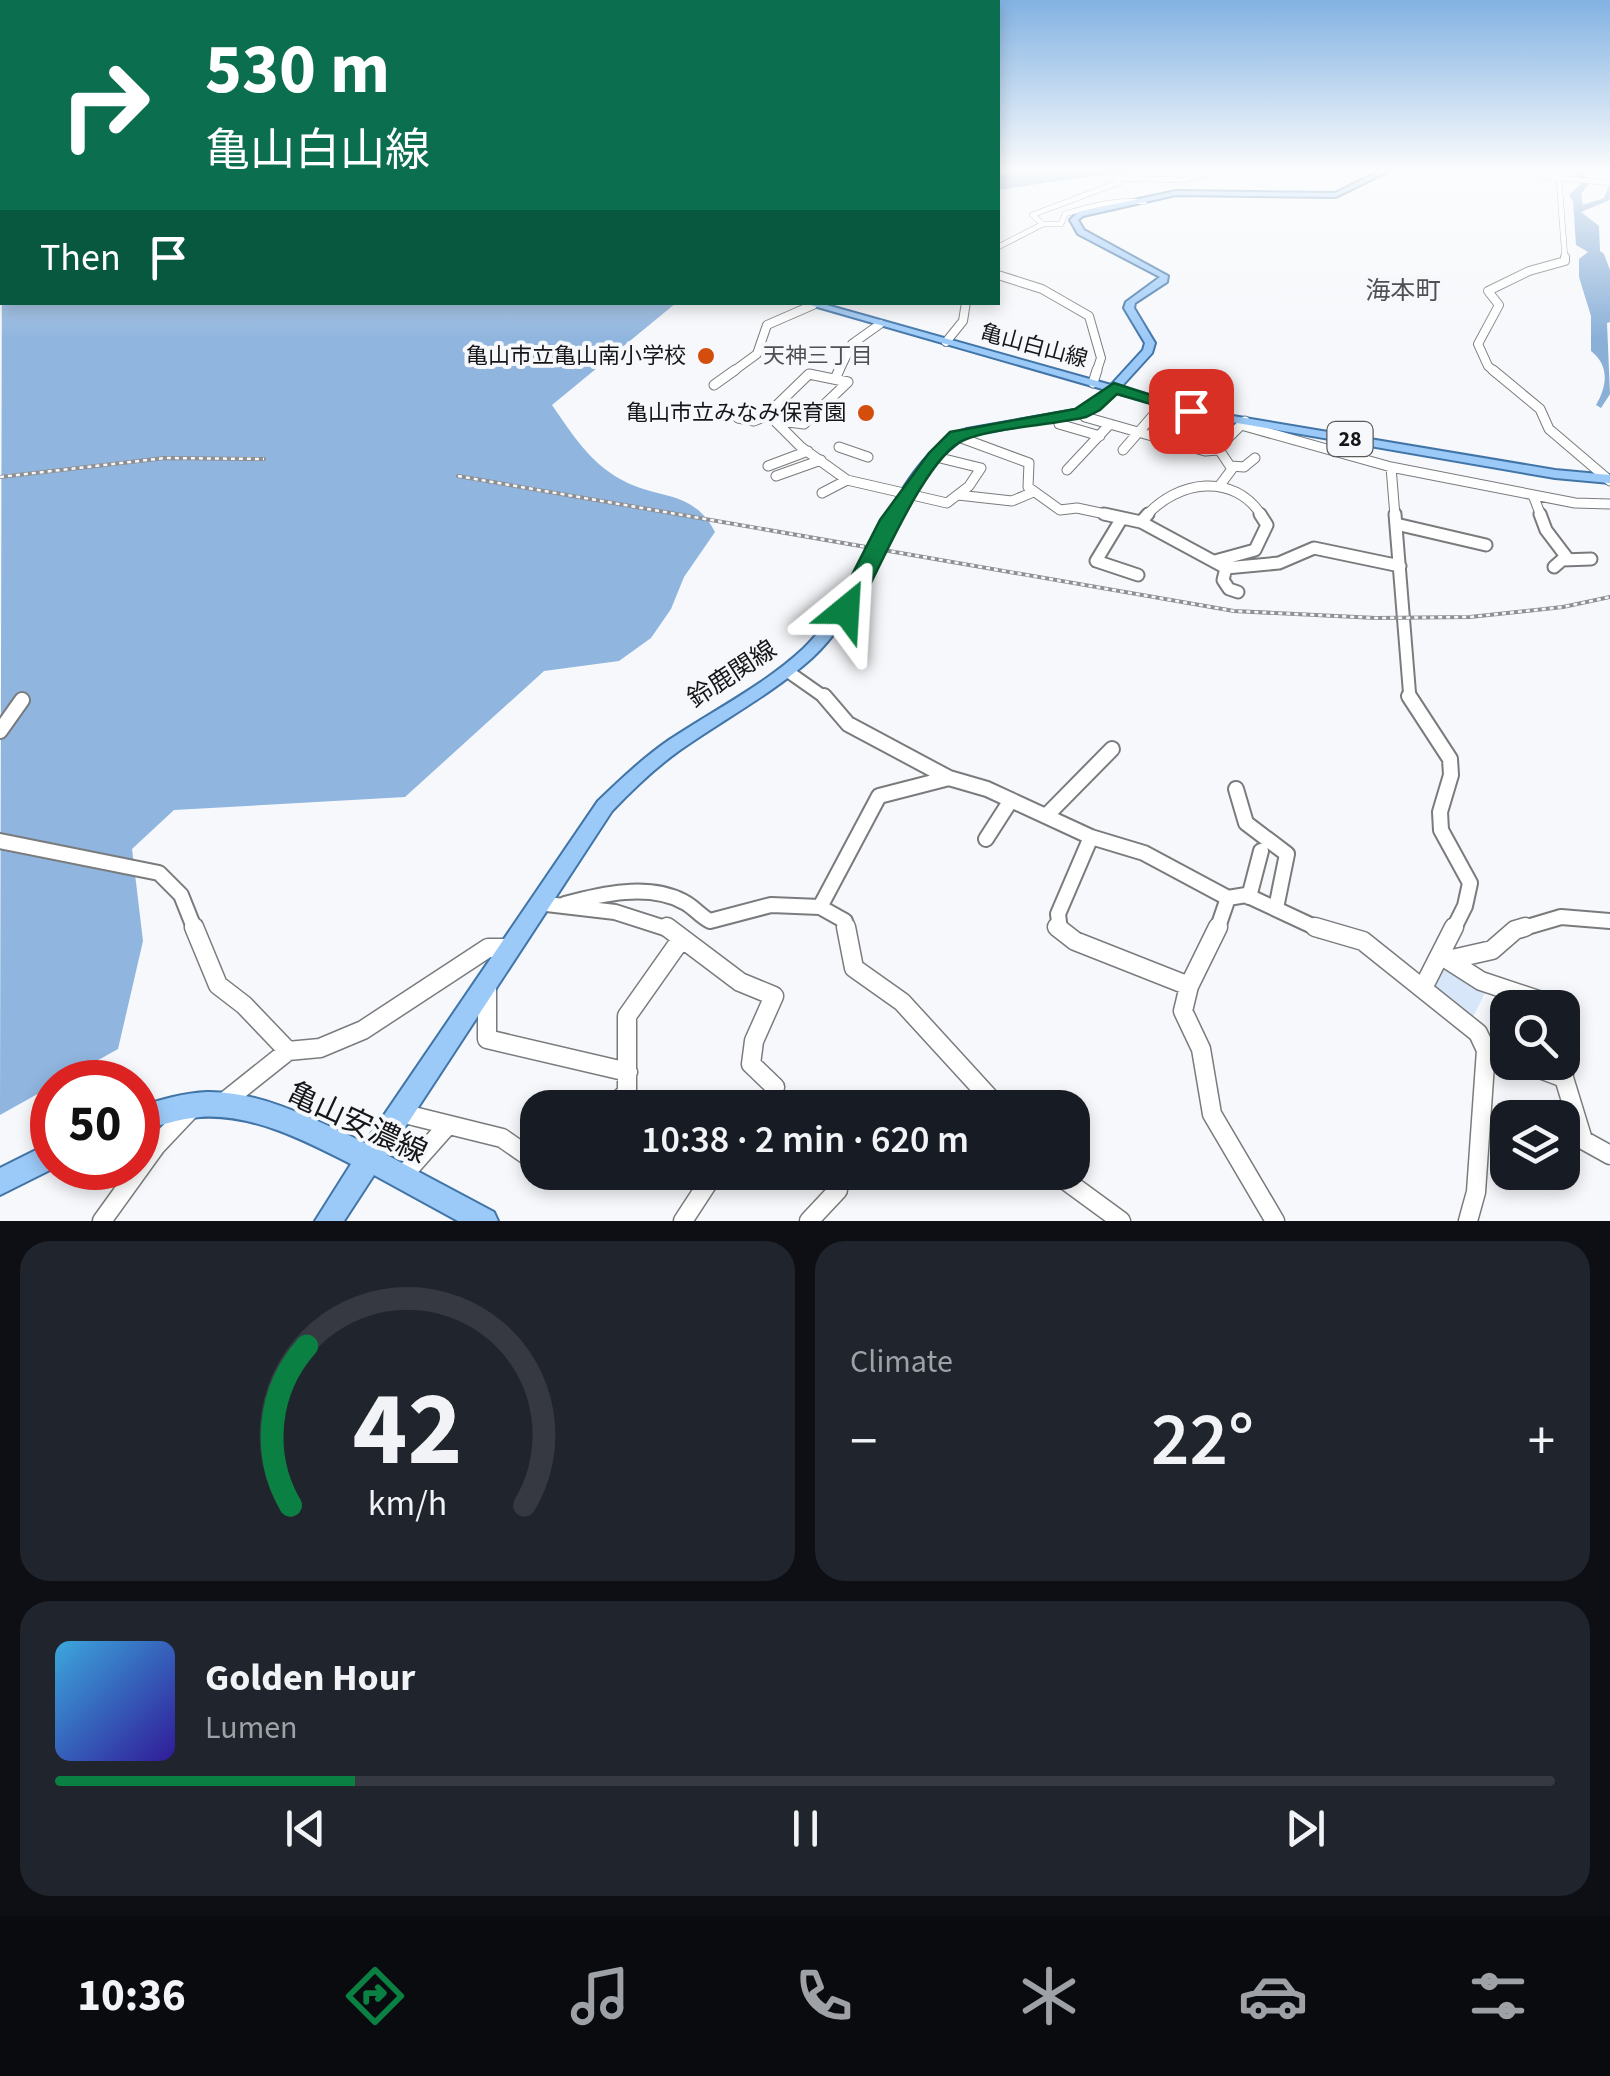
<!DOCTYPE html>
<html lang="en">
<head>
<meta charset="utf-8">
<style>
  :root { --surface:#171b24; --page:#20242c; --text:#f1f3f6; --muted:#9ea1a6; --line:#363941; --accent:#0b8043 }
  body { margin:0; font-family:"Source Sans 3","Noto Sans JP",sans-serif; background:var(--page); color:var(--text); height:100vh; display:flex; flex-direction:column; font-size:38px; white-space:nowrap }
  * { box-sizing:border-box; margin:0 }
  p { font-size:32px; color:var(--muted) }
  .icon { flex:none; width:55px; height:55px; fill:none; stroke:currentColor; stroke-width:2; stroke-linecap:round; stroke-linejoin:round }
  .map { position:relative; height:1221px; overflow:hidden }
  .drawer { display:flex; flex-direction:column; gap:20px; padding:20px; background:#0d0f14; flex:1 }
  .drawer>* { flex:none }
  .top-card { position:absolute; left:0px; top:0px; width:1000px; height:305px; box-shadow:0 5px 15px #0003; background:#0b6e4f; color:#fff; overflow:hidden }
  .controls { position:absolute; left:1490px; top:990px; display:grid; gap:20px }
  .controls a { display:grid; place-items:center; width:90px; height:90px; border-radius:20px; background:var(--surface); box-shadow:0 5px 15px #0003; font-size:50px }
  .speed { position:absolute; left:30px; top:1060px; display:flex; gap:20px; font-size:50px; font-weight:700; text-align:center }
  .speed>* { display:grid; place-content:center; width:130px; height:130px; border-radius:50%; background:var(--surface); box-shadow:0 5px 15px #0003; line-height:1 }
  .speed .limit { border:15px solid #d22; background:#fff; color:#111 }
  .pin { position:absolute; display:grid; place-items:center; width:85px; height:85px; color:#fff; margin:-42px; border-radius:20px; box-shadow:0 5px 15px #0006 }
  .me { position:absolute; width:110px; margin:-55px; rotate:27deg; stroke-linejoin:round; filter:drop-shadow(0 0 8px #0008) }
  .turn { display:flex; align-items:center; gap:35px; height:210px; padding:0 40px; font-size:45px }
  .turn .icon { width:130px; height:130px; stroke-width:2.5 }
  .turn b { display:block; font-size:70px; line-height:85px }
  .then { display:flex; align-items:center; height:95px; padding:0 40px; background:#0003; gap:20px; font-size:38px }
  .big { font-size:75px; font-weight:600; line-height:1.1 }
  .drawer .widget { flex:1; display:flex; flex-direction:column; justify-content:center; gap:15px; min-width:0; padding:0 35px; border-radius:30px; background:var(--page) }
  .drawer .dial { align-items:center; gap:0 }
  .dial svg { height:260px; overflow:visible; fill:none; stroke:var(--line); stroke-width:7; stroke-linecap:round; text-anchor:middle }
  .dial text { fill:var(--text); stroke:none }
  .song { display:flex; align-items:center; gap:30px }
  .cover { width:120px; height:120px; border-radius:15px; background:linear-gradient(135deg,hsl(200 70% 55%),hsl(250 70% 35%)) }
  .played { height:10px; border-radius:5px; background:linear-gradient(90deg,var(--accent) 20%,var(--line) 20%) }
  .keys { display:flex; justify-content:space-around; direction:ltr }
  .heat { display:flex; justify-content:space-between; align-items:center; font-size:55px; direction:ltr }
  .drawer .tiles { flex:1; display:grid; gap:20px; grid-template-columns:1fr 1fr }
  .widget:last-child { grid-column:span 2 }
  .trip { position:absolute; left:520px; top:1090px; width:570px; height:100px; border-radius:30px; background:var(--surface); box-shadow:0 5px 15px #0003; font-weight:600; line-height:100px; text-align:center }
  .dock { display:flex; height:160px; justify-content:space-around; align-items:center; background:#090b0e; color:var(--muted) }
  .dock .icon { width:70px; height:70px }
  .dock .selected { color:var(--accent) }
  .dock b { font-size:45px; color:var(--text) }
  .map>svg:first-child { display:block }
  .green { fill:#d7e7f9 }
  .forest { fill:#90b5de }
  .water { fill:#8ab0d8 }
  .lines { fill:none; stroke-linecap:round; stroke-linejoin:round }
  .river { fill:#8ab0d8; fill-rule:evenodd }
  .minor-far5-casing { stroke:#797b7d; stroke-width:6 }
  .minor-far4-casing { stroke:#797b7d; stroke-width:10 }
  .minor-far3-casing { stroke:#797b7d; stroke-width:11 }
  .minor-far2-casing { stroke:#797b7d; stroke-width:15 }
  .minor-far1-casing { stroke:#797b7d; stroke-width:18 }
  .minor-casing { stroke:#797b7d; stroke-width:21 }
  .major-casing { stroke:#4275a7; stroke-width:4 }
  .minor-far5 { stroke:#fff; stroke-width:5 }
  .minor-far4 { stroke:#fff; stroke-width:8 }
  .minor-far3 { stroke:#fff; stroke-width:9 }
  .minor-far2 { stroke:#fff; stroke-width:11 }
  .minor-far1 { stroke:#fff; stroke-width:14 }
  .minor { stroke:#fff; stroke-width:18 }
  .major { fill:#9ccaf8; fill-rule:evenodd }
  .rail-casing { stroke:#8e8f91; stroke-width:4 }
  .rail { stroke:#f6f8fb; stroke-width:2.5; stroke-dasharray:4; stroke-linecap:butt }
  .major-bridge-casing { stroke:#4275a7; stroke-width:19; stroke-linecap:butt }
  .major-bridge { stroke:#9ccaf8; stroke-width:15 }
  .route { fill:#0b8043; stroke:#07532c; stroke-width:2.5 }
  .poi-dot { fill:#d34e0d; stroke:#f6f8fb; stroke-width:4 }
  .labels { text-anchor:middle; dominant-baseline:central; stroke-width:8; stroke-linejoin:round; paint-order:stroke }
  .far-street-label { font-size:22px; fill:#161718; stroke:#f6f8fb }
  .far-poi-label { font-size:22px; fill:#161718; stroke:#f6f8fb; text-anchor:end }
  .far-neighbourhood-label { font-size:22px; fill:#4e5052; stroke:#f6f8fb }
  .shield { fill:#f6f8fb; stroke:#595a5c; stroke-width:2.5 }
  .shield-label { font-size:22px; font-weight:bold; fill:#161718 }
  .far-quarter-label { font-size:25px; fill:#4e5052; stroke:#f6f8fb }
  .street-label { font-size:25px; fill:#161718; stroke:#f6f8fb }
  .near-street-label { font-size:30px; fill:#161718; stroke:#f6f8fb }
</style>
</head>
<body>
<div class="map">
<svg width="1610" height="1221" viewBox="0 0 1610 1221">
  <rect width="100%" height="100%" fill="#f6f8fb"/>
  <path class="green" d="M1444,966l43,23 -17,34 -38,-37z"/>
  <path class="forest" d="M1026,169v-1h121l-149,22v-15z
    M2,230v72l674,1 -124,102c20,29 38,58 70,75 36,20 71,9 93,52l-31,45 -13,32 -20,29 -32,23 -75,10 -139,126 -231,13 -42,39 11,92 -25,108 -118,66z"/>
  <path class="water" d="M1586,168h6l-9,5 7,9 -9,12 2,11 21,-7 6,-16v18l-29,12 18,14 1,25 4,3 6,16v52l-3,1 3,71 -9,14 -5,-3c11,-19 14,-39 -5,-54v-35l-12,-39v-18l9,-7 -12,-7 -3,-44 -4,-6 13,-12 -6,-9z"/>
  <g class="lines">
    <path class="river" d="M0,169h2v4h-2z
      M0,201h2v4h-2z
      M0,227h2v4h-2z"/>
    <defs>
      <path id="minor-far5" d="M1504,168l55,11
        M1563,168l-4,11 6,80
        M1560,178l50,5
        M1043,224l-11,-9 88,-33 -4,-4 66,2 47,-12
        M998,247l45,-23h18l4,-10c26,-8 52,-15 79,-12"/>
      <path id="minor-far4" d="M998,275l44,14 47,27 12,42 -5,15
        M946,342l17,-21 3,-19
        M731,373l26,-19 10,-29 46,-20
        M838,373l14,-29 28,-20
        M1496,373l-8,-7 -10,-22 21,-39 -11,-14 41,-20 36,-10v-4"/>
      <path id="minor-far3" d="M1493,370l47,39 9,20 61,52
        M835,379l4,-9
        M1093,383l4,-13
        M714,385l21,-15
        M1169,405l21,-8
        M769,415l32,32 46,33 100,23 22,-17 12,-18 -45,-11
        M1085,417l120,34 13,-1
        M738,418l16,3 28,-12 -6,-3 33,-32 39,8 -44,42 -31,-4
        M1059,424l41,12
        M1241,425l150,42 184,36 35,1
        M956,436l73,27 -1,24 32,23 17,-2 38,8
        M1166,440l25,-29
        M839,447l29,10
        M1123,450l41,-47
        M768,466l40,-15
        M1231,466l13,1 11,-9
        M1391,467l4,49
        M1067,470l43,-46
        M776,476l45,-16
        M1220,485l12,-16 -14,-21 27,-27
        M822,493l25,-13
        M958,495l54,6 19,-8
        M1533,495l8,21
        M1146,516c32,-36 88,-44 116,0"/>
      <path id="minor-far2" d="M1104,514l37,8 85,46 53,-5 35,-15 86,18
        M1395,514l15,185
        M1540,514l6,16 22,29
        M1122,518l-26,43 42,14
        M1141,522l7,-8
        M1396,524l90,21
        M1215,561l40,-11 12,-25 -7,-11
        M1554,567l8,-7 29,-1
        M1226,568l-3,12 6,9 9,3
        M790,673l37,26"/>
      <path id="minor-far1" d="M824,696l24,28 101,54 38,11 104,48 53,16 84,45 18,-3 75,35
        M1409,696l41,63 1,16 -11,37 1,18 29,53 -5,23 -12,24
        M0,731l22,-31
        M1236,789l10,34 41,31 -11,54
        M1047,815l65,-66
        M986,839l25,-39
        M0,841l159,32 22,22 14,35
        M1249,897l12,-46
        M538,903l77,9 56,18
        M565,904c36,-10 84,-21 119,-2 10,5 16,14 26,19l61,-16 49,2
        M847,930l-2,-9 -25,-14 59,-111 70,-18
        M1060,930l-2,-16 33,-77
        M1217,930l11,-32
        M1517,930l44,-13 49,4"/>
      <path id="minor" d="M194,927l24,58 26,20 44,46
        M667,927l73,55 34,14 -20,45 -3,23 24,23 -7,21
        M846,927l8,41 48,34 97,106
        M1057,927l18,14 114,45
        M1218,927l-29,59 -6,25 18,38 11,65 63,107
        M1315,927l48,14 115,92 8,17 -10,142 -8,29
        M1445,958l36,23 81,27
        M1448,960l44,-10 23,-20 10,-3
        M1424,986l30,-59
        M487,989v50l141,33
        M1562,1021l2,57
        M1486,1050l22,8
        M1521,1062l43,16 19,62 27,15
        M224,1102l64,-51 32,-3 43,-18 125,-82h21
        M608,1108l19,-15v-77l55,-78
        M409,1115l93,23 36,25
        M1054,1172l67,49
        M401,1178l46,-52
        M102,1221l54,-75 35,-37
        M683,1221l32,-49
        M809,1221l29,-31"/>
      <path id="major" d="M1386,168h9l-59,29 -160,-2 -93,21 -5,4 6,10 84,46 -1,6 -32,21 -1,5 21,35 -3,10 -31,34 88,25 346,58 55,5v8l-55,-5 -347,-60 -92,-25 -28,21 -118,21c-41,22 -63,70 -86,109h-10l-2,-3c23,-39 50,-96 95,-112l114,-20 25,-19 -306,-88h16l295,83 32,-35 2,-7 -21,-35 2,-6 34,-25 -82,-43 -8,-14 8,-8 98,-21 159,2z
        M0,219h2v4h-2z
        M863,573l7,4c-17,29 -33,58 -58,81 -40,36 -88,61 -132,92 -25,18 -47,39 -68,61l-225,344 107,57 4,9h-40l-84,-46 -30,46h-29l36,-57c-45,-23 -99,-51 -151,-47 -22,2 -42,9 -62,14v-24c22,-7 45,-14 69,-15 55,-1 110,29 158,51l233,-342c23,-22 45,-43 71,-61 45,-30 94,-54 134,-91 23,-22 38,-49 55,-75z
        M52,1142v26h2l-54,27v-27z"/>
    </defs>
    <use href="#minor-far5" class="minor-far5-casing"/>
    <use href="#minor-far4" class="minor-far4-casing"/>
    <use href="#minor-far3" class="minor-far3-casing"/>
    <use href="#minor-far2" class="minor-far2-casing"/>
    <use href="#minor-far1" class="minor-far1-casing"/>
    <use href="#minor" class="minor-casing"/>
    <use href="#major" class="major-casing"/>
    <use href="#minor-far5" class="minor-far5"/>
    <use href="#minor-far4" class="minor-far4"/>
    <use href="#minor-far3" class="minor-far3"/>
    <use href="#minor-far2" class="minor-far2"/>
    <use href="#minor-far1" class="minor-far1"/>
    <use href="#minor" class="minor"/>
    <use href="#major" class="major"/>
    <defs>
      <path id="rail" d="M458,476l776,135 142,7 94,-1 93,-10 47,-10
        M0,477l165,-19 99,1"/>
    </defs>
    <use href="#rail" class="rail-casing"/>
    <use href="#rail" class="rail"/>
    <defs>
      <path id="major-bridge" d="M863,577l16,-36"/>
    </defs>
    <use href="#major-bridge" class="major-bridge-casing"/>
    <use href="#major-bridge" class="major-bridge"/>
  </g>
  <linearGradient id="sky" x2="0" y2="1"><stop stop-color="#82b2e2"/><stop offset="0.5" stop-color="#fbfcfd"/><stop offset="1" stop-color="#fbfcfd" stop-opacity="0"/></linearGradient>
  <rect width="1610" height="339" fill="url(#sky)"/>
  <path class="route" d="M1114,383l86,28 -9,5 -74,-22 -17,16 -14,7c-33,8 -95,11 -122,23 -40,17 -87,137 -110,175h-17l-3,-5 46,-90 49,-67 21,-21 125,-23z"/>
  <g class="poi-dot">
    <circle cx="706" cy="356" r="10"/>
    <circle cx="866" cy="413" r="10"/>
  </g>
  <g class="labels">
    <g class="far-street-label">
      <text transform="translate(1034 346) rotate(15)">亀山白山線</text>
    </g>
    <g class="far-poi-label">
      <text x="686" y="356">亀山市立亀山南小学校</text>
      <text x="846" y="413">亀山市立みなみ保育園</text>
    </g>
    <g class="far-neighbourhood-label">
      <text x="818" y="356">天神三丁目</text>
    </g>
    <rect class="shield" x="1327.5" y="422" width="45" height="34" rx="8"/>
    <g class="shield-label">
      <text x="1350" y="439">28</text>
    </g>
    <g class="far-quarter-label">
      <text x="1403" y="291">海本町</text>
    </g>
    <g class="street-label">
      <text transform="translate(732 674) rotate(-33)">鈴鹿関線</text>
    </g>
    <g class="near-street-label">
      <text transform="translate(357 1123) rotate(25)">亀山安濃線</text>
    </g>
  </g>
</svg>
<div class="controls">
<a><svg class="icon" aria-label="search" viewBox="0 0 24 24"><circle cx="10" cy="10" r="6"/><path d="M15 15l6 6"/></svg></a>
<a><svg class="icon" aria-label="layers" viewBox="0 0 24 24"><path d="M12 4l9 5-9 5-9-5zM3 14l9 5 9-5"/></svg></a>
</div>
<div class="speed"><div class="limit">50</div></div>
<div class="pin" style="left:1191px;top:411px;background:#d93025"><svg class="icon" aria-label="arrive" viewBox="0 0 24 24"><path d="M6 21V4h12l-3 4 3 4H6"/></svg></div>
<svg class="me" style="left:846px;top:610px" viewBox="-20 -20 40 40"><path d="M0-17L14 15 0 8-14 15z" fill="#0b8043" stroke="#fff" stroke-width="4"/></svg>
<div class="trip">10:38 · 2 min · 620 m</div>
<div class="top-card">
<div class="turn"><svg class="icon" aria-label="right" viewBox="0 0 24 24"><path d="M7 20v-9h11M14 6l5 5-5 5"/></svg><div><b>530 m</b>亀山白山線</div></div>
<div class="then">Then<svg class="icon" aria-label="arrive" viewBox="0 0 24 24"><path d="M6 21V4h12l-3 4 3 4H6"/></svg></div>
</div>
</div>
<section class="drawer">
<div class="tiles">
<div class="widget dial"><svg viewBox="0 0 100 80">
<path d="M14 69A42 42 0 1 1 86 69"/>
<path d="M14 69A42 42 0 0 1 19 20" stroke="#0b8043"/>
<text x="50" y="56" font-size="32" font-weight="700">42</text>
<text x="50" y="72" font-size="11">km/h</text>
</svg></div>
<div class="widget"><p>Climate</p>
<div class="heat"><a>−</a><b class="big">22°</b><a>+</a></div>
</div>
<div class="widget">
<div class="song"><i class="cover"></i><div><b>Golden Hour</b><p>Lumen</p></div></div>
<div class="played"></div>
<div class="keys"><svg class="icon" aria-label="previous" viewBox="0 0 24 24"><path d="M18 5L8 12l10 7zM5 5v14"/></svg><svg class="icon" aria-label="pause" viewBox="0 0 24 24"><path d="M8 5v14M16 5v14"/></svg><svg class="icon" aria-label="next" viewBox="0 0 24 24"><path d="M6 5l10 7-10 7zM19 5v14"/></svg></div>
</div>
</div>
</section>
<nav class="dock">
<b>10:36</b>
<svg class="icon selected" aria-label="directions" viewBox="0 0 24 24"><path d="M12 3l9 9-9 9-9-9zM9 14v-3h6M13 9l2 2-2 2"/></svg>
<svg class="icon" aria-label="music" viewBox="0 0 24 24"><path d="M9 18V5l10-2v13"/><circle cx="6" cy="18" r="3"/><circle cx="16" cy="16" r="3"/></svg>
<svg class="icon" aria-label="phone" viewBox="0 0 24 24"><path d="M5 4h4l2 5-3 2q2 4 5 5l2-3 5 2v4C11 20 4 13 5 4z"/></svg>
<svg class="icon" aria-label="climate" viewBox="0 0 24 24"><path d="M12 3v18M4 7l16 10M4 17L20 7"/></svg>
<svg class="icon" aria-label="car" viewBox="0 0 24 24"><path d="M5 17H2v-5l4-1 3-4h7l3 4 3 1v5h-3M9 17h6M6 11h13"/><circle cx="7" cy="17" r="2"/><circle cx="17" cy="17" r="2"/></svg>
<svg class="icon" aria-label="filters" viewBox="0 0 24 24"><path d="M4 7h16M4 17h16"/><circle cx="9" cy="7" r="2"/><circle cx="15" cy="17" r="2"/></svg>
</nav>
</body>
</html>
